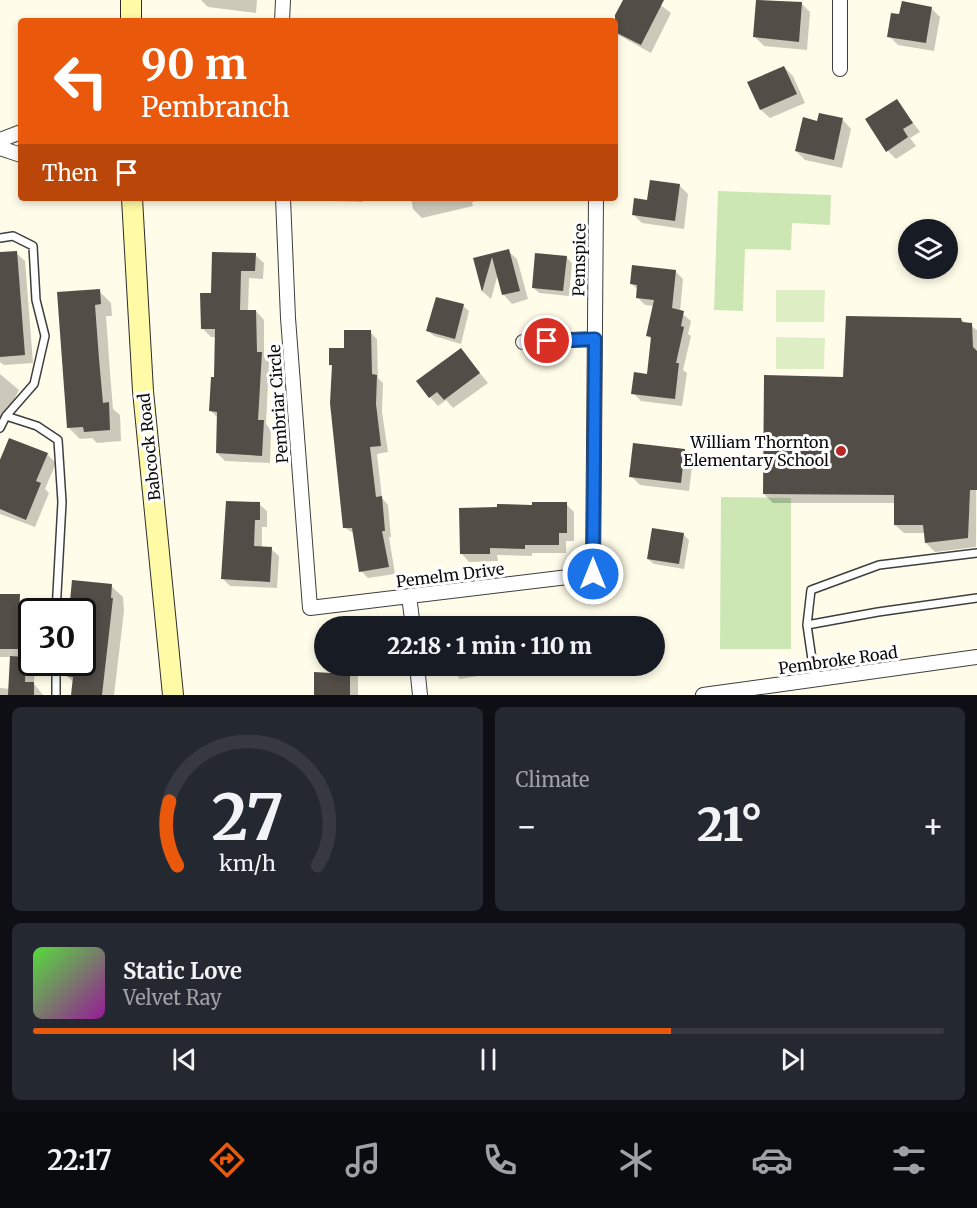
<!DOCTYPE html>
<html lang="en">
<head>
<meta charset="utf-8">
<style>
  :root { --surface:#171b24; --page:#242831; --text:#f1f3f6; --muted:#9ea1a6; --line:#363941; --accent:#ea580c }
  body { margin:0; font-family:Merriweather,serif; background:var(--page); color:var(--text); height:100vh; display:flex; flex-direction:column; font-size:22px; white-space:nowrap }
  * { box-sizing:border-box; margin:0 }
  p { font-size:20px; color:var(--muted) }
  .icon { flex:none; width:33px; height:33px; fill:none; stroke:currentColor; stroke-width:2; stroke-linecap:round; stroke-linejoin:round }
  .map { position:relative; height:695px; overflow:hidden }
  .side { display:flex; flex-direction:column; gap:12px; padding:12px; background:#0d0f14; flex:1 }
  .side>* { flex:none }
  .guide { position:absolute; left:18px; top:18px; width:600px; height:183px; border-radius:6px; box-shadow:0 3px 9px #0003; background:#ea580c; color:#fff; overflow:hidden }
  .fabs { position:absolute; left:898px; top:219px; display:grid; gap:12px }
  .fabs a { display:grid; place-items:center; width:60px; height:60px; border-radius:50%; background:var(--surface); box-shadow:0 3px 9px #0003; font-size:30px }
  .speed { position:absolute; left:18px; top:598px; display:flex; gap:12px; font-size:30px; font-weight:700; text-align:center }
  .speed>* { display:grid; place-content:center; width:78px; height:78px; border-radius:50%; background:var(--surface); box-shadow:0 3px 9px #0003; line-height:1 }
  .speed .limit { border:3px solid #111; border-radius:9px; background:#fff; color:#111 }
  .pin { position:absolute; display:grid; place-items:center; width:51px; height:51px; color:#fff; margin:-26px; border:3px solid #fff; border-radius:50%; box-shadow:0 2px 6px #0007 }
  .me { position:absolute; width:66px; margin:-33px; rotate:0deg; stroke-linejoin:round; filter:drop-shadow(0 0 4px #0008) }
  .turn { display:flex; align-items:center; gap:21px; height:126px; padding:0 24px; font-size:27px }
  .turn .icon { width:78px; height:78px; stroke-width:2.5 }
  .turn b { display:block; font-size:42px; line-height:51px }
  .then { display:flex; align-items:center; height:57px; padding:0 24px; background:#0003; gap:12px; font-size:22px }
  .big { font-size:45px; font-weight:800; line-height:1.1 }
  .side .card { flex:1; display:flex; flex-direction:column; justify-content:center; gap:9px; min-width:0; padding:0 21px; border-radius:9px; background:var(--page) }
  .side .dial { align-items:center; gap:0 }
  .dial svg { height:156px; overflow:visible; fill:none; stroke:var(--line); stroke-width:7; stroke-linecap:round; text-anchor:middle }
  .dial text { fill:var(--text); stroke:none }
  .song { display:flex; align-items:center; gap:18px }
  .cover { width:72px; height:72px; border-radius:9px; background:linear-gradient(135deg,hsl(110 70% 55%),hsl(300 70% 35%)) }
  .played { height:6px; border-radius:3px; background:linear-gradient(90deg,var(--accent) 70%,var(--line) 70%) }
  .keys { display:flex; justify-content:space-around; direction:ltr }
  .heat { display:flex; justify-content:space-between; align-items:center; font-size:33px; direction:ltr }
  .side .tiles { flex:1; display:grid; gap:12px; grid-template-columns:1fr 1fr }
  .card:last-child { grid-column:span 2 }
  .trip { position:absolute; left:314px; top:616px; width:351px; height:60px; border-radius:30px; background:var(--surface); box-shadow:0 3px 9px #0003; font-weight:800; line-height:60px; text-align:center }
  .tabs { display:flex; height:96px; justify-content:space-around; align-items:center; background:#090b0e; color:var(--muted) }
  .tabs .icon { width:42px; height:42px }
  .tabs .active { color:var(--accent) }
  .tabs b { font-size:27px; color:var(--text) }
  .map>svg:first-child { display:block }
  .green { fill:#cce7b4 }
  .pitch { fill:#deefc6 }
  .shadow { fill:#0003 }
  .building { fill:#534d48 }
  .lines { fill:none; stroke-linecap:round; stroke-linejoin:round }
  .service-casing { stroke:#3e3e3e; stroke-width:10 }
  .minor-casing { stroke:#3e3e3e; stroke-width:16 }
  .secondary-casing { stroke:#2d2d2d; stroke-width:22 }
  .service { stroke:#fff; stroke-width:7 }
  .minor { stroke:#fff; stroke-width:14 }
  .secondary { stroke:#fefaa5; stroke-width:20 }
  .route-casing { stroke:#114b97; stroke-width:15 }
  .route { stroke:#1a73e8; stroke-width:10 }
  .poi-dot { fill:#b82926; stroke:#fff; stroke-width:2 }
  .labels { text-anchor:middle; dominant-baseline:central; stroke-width:6; stroke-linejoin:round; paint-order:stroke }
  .street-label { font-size:16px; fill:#0b0b0b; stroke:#fff }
  .poi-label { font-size:16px; fill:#0b0b0b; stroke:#fff; text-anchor:end }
</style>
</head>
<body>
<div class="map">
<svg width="977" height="695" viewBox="0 0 977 695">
  <rect width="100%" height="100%" fill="#fffce9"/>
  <path class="green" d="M718,191l113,4 -1,30 -38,-2 -1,27 -46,-1 -2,62 -29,-1z
    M721,497l70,1v151h-71z"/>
  <path class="pitch" d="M776,290h49l-1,32h-48z
    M776,337l49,1 -1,31h-48z"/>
  <path class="shadow" d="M201,0h56l-1,13 -48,-6z
    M624,0h30l17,13 -20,40 -36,-20 -1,-12z
    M758,0l43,3 9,9 -3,38 -43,-4 -9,-9z
    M931,8l9,9 -6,34 -36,-6 -9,-9 12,-20z
    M553,18l3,3h-22z
    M516,19l2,2h-21z
    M784,67l9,9 12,27 -35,15 -9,-8z
    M896,101l24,31 -10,6 6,8 -20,13 -8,-8z
    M843,120l8,9 -9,39 -37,-8 -9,-9z
    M679,185l9,9 -4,35 -42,-6 -9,-9 15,-12z
    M328,198h35v4l-33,-1z
    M411,198h86l-25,4 1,4 -51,12 -9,-9z
    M508,251l9,8 11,40 -16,5 -8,-9 -6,-21 -7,25 -8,-7 -9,-33z
    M16,253l9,8 8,102 -29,2 -4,-3v-108z
    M255,255l9,8 -1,16 -14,-1 -1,33h8l8,9v37l5,5 -3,62 5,6 -1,33 -45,-2 -8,-8 2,-34 -9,-9 6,-31v-42h-5l-9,-9 10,-33z
    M566,257l6,6 -3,33 -30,-3 -6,-6z
    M675,271l8,8 -3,33 11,9 -3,13 3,2 -8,34 4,3 -5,33 -41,-5 -8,-8 15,-18 4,-35 -4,-4 7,-30 -10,-1 -8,-8 1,-7 -7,-7z
    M99,291l12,12 1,13h-6l4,56 3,37 7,6 1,26 -24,2 -5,-5 -12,1 -12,-12 -9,-134z
    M463,306l6,5 -8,33 -27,-8 -6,-5z
    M960,319l17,11 -1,217 -41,5 -9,-9 -1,-10h-21l-9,-8v-22h-122l-9,-9 80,-116z
    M370,332l7,7 1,39 5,5 -1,29 6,40 -11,2 5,44 6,7 3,32h-2l6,37 -27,4 -7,-7 -6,-37 -10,-6 -12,-161 -3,-2z
    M461,350l27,33 -35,25 -7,-8 -8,6 -8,-9z
    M0,374l19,16 -19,37 3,2 -3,5z
    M9,440l38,14 9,9 -11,26 4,4 -14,34 -35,-13v-55z
    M684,450l9,9 -4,32 -49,-6 -9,-9z
    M259,504l8,7v16h-5v21l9,1 8,7 -2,32 -47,-2 -8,-8z
    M566,504l8,8v29h-8v12h-34v3l-35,-1 1,6 -29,1 -7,-8z
    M683,534l6,6 -5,29 -30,-5 -6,-5z
    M111,586l12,11 1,14 -10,84h-42l2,-12 -8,-8 1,-12h15v-51h-11z
    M0,601l19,1 9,9 -2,48 9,8 -1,17 9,11h-43v-7l10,1 1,-32h-11z
    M534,623l34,1 2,3h-36z
    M333,666h18l7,7v22h-42v-21h17z
    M452,666h122l-1,6 -13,-1v4h-20l-8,-8 -72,12 -7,-7z"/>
  <path class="building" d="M623,0h41l-23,45 -26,-13v-17z
    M756,0l46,2 -3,40 -46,-5z
    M902,1l30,6 -6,36 -39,-6 4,-24 8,1z
    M784,66l13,28 -37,16 -13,-28z
    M897,99l16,24 -10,6 5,8 -22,15 -21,-33z
    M819,113l24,5 -9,42 -39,-9 8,-34 14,4z
    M650,180l30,4 -5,37 -43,-6 2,-17 13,2z
    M509,249l11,42 -18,4 -10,-38 -10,35 -9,-34z
    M17,251l8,104 -25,2v-105z
    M212,252l44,1 -1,18h-14l-1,39h16l1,42h5l-4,68h6l-2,36 -46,-3 1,-41 -8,-1 2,-34h3l1,-48h-14l-1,-36h11z
    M535,253l32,3 -4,35 -31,-3z
    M632,265l44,5 -4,38 12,3 -3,15 3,1 -8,36h3l-4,36 -44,-5 3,-22 13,2 4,-37 -5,-1 8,-36 -18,-2 1,-13 -7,-1z
    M100,289l1,15 -6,1 4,54 4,44 6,-1 1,28 -26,2 -1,-5 -16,1 -10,-136z
    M436,297l28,7 -9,35 -29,-8z
    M846,316l115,2 1,4 10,1 1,24 4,4v139h-7l-2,48 -43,5 -2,-18h-29v-30l-131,-1 1,-119 79,2z
    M344,330h27l1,44 5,1 -1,29 5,42 -11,1 6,50 6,-1 3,35h-3l7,36 -30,5 -7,-44h-9l-13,-125 2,-38h-3v-17h15z
    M461,348l19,25 -36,27 -7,-8 -8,6 -13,-17z
    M9,438l39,15 -12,28 5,2 -15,37 -26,-11v-49z
    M633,443l52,6 -4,34 -52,-6z
    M226,501l34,1v18h-5l-1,26 18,1 -2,35 -49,-3z
    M532,502h35v31h-8v12h-34v4l-35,-1v6h-30l-1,-46 38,-1v-3l35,1z
    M652,528l32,5 -5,31 -32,-5z
    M72,580l40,4 -1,14h2l-11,97h-31l2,-18 -8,-1 1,-13h16v-51h-13z
    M0,594h20l-2,55h-18z
    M10,656l16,1 -1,25h9v13h-26z
    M331,666h19v29h-36v-23l17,1z"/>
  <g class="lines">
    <defs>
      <path id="service" d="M0,238l13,-2 20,10 3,54 9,36 -11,48 -28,32 31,10 21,14 4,62 -6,110
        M0,428l6,-12
        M807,625l4,-35 68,-25 98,-12
        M56,663v32
        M815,680l-8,-55 71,-13 99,-14"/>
      <path id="minor" d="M282,21l1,-21
        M840,69v-69
        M0,140l21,-8
        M0,148l21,7
        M283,198l5,120 22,290 283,-34 3,-376
        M523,342l72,-3
        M409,596l4,31
        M417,666l3,29
        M703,695l274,-38"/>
      <path id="secondary" d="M131,21v-21
        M132,198l11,193 30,304"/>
    </defs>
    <use href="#service" class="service-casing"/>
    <use href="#minor" class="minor-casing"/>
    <use href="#secondary" class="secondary-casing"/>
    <use href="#service" class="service"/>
    <use href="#minor" class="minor"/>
    <use href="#secondary" class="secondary"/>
  </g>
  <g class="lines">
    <defs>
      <path id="route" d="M547,341l48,-2 -2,235"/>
    </defs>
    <use href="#route" class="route-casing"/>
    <use href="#route" class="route"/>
  </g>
  <circle class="poi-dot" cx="841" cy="451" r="6"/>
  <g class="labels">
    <g class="street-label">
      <text transform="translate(579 260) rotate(-89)">Pemspice</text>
      <text transform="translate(278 404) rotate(-94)">Pembriar Circle</text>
      <text transform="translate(149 447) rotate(-96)">Babcock Road</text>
      <text transform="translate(450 575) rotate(-7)">Pemelm Drive</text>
      <text transform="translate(838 660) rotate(-8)">Pembroke Road</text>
    </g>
    <g class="poi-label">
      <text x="829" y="442">William Thornton<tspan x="829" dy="18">Elementary School</tspan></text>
    </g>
  </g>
</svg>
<div class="fabs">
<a><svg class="icon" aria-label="layers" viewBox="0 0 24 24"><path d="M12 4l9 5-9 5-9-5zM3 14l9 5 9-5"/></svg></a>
</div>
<div class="speed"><div class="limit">30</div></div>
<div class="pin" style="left:547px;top:341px;background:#d93025"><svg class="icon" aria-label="arrive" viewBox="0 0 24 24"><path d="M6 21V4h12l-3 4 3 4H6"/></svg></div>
<svg class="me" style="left:593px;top:574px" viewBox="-20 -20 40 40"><circle r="17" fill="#1a73e8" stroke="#fff" stroke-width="3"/><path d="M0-11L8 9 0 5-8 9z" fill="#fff"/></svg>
<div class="trip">22:18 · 1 min · 110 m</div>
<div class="guide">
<div class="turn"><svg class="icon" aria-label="left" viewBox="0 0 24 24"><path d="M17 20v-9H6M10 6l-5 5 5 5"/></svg><div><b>90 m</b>Pembranch</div></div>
<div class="then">Then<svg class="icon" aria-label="arrive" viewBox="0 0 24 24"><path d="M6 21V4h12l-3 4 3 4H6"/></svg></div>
</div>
</div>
<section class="side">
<div class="tiles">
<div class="card dial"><svg viewBox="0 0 100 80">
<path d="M14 69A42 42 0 1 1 86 69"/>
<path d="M14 69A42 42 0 0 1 10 36" stroke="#ea580c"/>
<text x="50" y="56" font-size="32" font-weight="700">27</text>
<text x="50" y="72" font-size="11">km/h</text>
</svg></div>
<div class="card"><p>Climate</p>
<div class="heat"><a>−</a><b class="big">21°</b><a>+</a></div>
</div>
<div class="card">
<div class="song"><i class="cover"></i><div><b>Static Love</b><p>Velvet Ray</p></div></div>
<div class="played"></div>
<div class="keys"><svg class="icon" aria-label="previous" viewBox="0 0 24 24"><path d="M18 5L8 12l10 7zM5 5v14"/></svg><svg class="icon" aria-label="pause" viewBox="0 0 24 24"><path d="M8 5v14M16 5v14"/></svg><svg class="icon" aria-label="next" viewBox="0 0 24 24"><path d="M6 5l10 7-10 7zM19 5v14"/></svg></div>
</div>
</div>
</section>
<nav class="tabs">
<b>22:17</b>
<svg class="icon active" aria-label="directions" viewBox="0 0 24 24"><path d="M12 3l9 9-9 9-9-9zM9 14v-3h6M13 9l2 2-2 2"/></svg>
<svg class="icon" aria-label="music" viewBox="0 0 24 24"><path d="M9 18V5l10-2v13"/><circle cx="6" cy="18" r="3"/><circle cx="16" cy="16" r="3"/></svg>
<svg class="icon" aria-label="phone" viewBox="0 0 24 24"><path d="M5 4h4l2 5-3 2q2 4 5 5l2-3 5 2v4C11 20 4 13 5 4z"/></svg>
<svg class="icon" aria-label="climate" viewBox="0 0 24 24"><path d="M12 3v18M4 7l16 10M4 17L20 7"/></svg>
<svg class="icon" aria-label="car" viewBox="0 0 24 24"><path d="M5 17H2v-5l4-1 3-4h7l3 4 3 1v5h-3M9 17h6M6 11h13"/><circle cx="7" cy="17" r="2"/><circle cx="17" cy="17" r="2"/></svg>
<svg class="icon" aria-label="filters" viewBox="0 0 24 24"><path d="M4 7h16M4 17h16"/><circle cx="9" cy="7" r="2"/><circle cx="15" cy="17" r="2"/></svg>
</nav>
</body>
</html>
